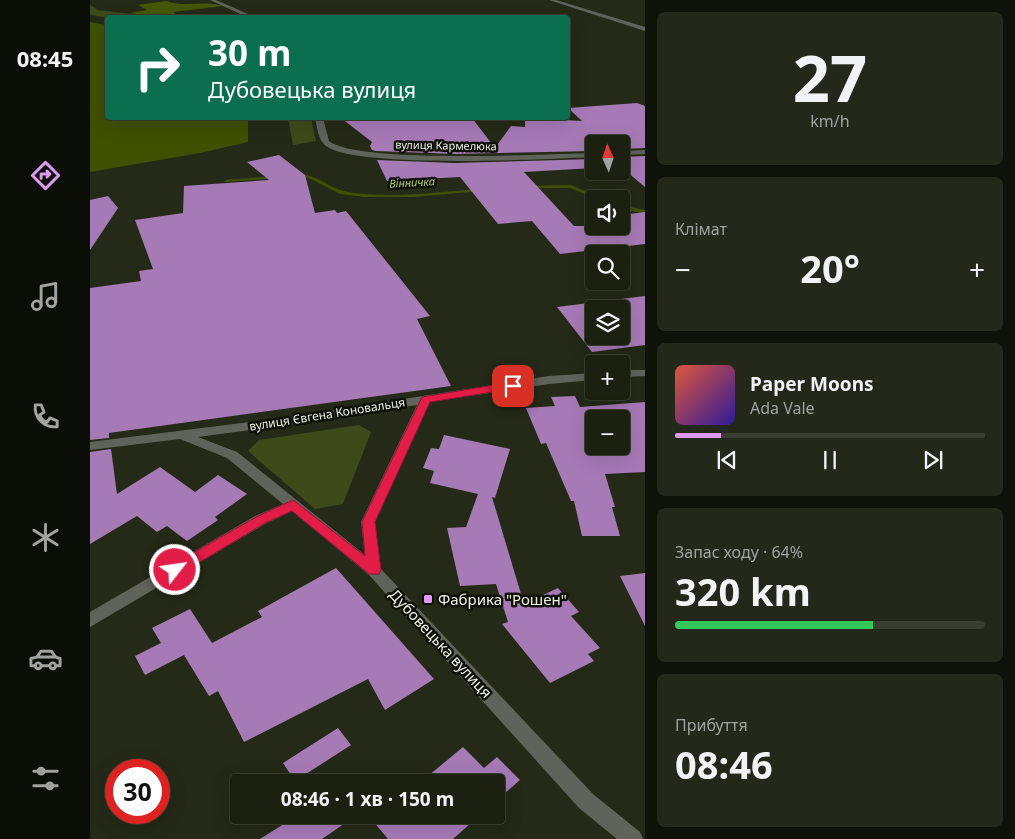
<!DOCTYPE html>
<html lang="uk">
<head>
<meta charset="utf-8">
<style>
  :root { --surface:#1b2011; --page:#24281a; --text:#f1f3f6; --muted:#a0a39f; --line:#393e31; --accent:#dd99f3 }
  body { margin:0; font-family:"Noto Sans",sans-serif; background:var(--page); color:var(--text); height:100vh; display:flex; flex-direction:column; font-size:19px; white-space:nowrap }
  * { box-sizing:border-box; margin:0 }
  p { font-size:16px; color:var(--muted) }
  .icon { flex:none; width:28px; height:28px; fill:none; stroke:currentColor; stroke-width:2; stroke-linecap:round; stroke-linejoin:round }
  .map { position:relative; flex:1; overflow:hidden }
  .panel { display:flex; flex-direction:column; gap:12px; padding:12px; background:#0f1209; width:370px }
  .panel>* { flex:none }
  .top-card { position:absolute; left:15px; top:15px; width:465px; height:105px; border-radius:5px; box-shadow:0 5px 20px #0002,0 0 0 1px var(--line); background:#0b6e4f; color:#fff; overflow:hidden }
  .needle { width:32px; rotate:357deg }
  .fabs { position:absolute; left:495px; top:135px; display:grid; gap:10px }
  .fabs a { display:grid; place-items:center; width:45px; height:45px; border-radius:5px; background:var(--surface); box-shadow:0 5px 20px #0002,0 0 0 1px var(--line); font-size:25px }
  .speed { position:absolute; left:15px; top:759px; display:flex; gap:10px; font-size:25px; font-weight:700; text-align:center }
  .speed>* { display:grid; place-content:center; width:65px; height:65px; border-radius:50%; background:var(--surface); box-shadow:0 5px 20px #0002,0 0 0 1px var(--line); line-height:1 }
  .speed .limit { border:8px solid #d22; background:#fff; color:#111 }
  .pin { position:absolute; display:grid; place-items:center; width:42px; height:42px; color:#fff; margin:-21px; border-radius:10px; box-shadow:0 2px 8px #0006 }
  .me { position:absolute; width:55px; margin:-28px; rotate:60deg; stroke-linejoin:round; filter:drop-shadow(0 0 4px #0008) }
  .turn { display:flex; align-items:center; gap:18px; height:105px; padding:0 20px; font-size:22px }
  .turn .icon { width:65px; height:65px; stroke-width:2.5 }
  .turn b { display:block; font-size:35px; line-height:42px }
  .big { font-size:38px; font-weight:700; line-height:1.1 }
  .panel .tile { flex:1; display:flex; flex-direction:column; justify-content:center; gap:8px; min-width:0; padding:0 18px; border-radius:8px; background:var(--page) }
  .panel .dial { align-items:center; gap:0 }
  .dial b { font-size:65px; line-height:1 }
  .song { display:flex; align-items:center; gap:15px }
  .cover { width:60px; height:60px; border-radius:8px; background:linear-gradient(135deg,hsl(10 70% 55%),hsl(250 70% 35%)) }
  .played { height:5px; border-radius:2px; background:linear-gradient(90deg,var(--accent) 15%,var(--line) 15%) }
  .keys { display:flex; justify-content:space-around; direction:ltr }
  .heat { display:flex; justify-content:space-between; align-items:center; font-size:28px; direction:ltr }
  .charge { height:8px; border-radius:4px; background:linear-gradient(90deg,#34c759 64%,var(--line) 0) }
  .trip { position:absolute; left:140px; top:774px; width:275px; height:50px; border-radius:5px; background:var(--surface); box-shadow:0 5px 20px #0002,0 0 0 1px var(--line); font-weight:700; line-height:50px; text-align:center }
  main { display:flex; flex:1; min-height:0 }
  .tabs { display:flex; flex-direction:column; width:90px; justify-content:space-around; align-items:center; background:#0b0d07; color:var(--muted) }
  .tabs .icon { width:35px; height:35px }
  .tabs .on { color:var(--accent) }
  .tabs b { font-size:22px; color:var(--text) }
  .map>svg:first-child { display:block }
  .green { fill:#3e4a1a }
  .forest { fill:#465606 }
  .water { fill:#405000 }
  .lines { fill:none; stroke-linecap:round; stroke-linejoin:round }
  .stream { fill:#405000; fill-rule:evenodd }
  .building { fill:#a67ab5; fill-rule:evenodd }
  .minor { fill:#60635a; fill-rule:evenodd }
  .route { fill:#e11d48; stroke:#92132f }
  .poi-dot { fill:#dd99f3; stroke:#0f1109; stroke-width:2 }
  .labels { text-anchor:middle; dominant-baseline:central; stroke-width:5; stroke-linejoin:round; paint-order:stroke }
  .far-street-label { font-size:11px; fill:#ecf0e4; stroke:#0f1109 }
  .far-water-label { font-size:11px; font-style:italic; fill:#b1cb68; stroke:#0f1109 }
  .street-label { font-size:12px; fill:#ecf0e4; stroke:#0f1109 }
  .near-poi-label { font-size:15px; fill:#ecf0e4; stroke:#0f1109; text-anchor:start }
  .near-street-label { font-size:15px; fill:#ecf0e4; stroke:#0f1109 }
</style>
</head>
<body>
<main>
<nav class="tabs">
<b>08:45</b>
<svg class="icon on" aria-label="directions" viewBox="0 0 24 24"><path d="M12 3l9 9-9 9-9-9zM9 14v-3h6M13 9l2 2-2 2"/></svg>
<svg class="icon" aria-label="music" viewBox="0 0 24 24"><path d="M9 18V5l10-2v13"/><circle cx="6" cy="18" r="3"/><circle cx="16" cy="16" r="3"/></svg>
<svg class="icon" aria-label="phone" viewBox="0 0 24 24"><path d="M5 4h4l2 5-3 2q2 4 5 5l2-3 5 2v4C11 20 4 13 5 4z"/></svg>
<svg class="icon" aria-label="climate" viewBox="0 0 24 24"><path d="M12 3v18M4 7l16 10M4 17L20 7"/></svg>
<svg class="icon" aria-label="car" viewBox="0 0 24 24"><path d="M5 17H2v-5l4-1 3-4h7l3 4 3 1v5h-3M9 17h6M6 11h13"/><circle cx="7" cy="17" r="2"/><circle cx="17" cy="17" r="2"/></svg>
<svg class="icon" aria-label="filters" viewBox="0 0 24 24"><path d="M4 7h16M4 17h16"/><circle cx="9" cy="7" r="2"/><circle cx="15" cy="17" r="2"/></svg>
</nav>
<div class="map">
<svg width="555" height="839" viewBox="0 0 555 839">
  <rect width="100%" height="100%" fill="#242a17"/>
  <path class="green" d="M0,5l8,5 60,7 -47,1 -21,-3z
    M198,118h23l5,23 -23,4z
    M269,425l12,7 -28,72 -28,5 -67,-58 11,-11z"/>
  <path class="forest" d="M76,1c19,7 38,-1 57,5l-49,6 1,2 -17,3 -29,-4 18,-3 -9,-5z"/>
  <path class="water" d="M0,22l17,3 1,93h140v24l-48,11 -110,19z"/>
  <g class="lines">
    <path class="stream" d="M204,174c21,-2 35,15 54,18 43,7 89,0 132,-3l2,1 -2,1 -66,6h-49l-25,-3 -31,-16 -15,-2z
      M185,176l2,1v1l-51,4 -2,-1 2,-1z
      M481,185l33,14h-7l-27,-11h-41l-2,-1 2,-1z
      M531,205l24,5v4l-24,-6z"/>
  </g>
  <path class="building" d="M547,103l8,3v42l-24,1v-5l-27,-1v8l-139,3 -79,-3 -4,-1 -2,-4 2,-4 -31,-24h74v2l57,-2 23,30 16,-22 14,1v-9l57,3 -14,-13z
    M189,155l26,20 10,38 20,-3 2,3 9,-2 84,105 -13,3 34,67 -342,47v5l-19,2v-152l51,-7 -2,-10 14,-2 -18,-49 48,-7 1,-27 85,-6 -22,-18z
    M555,156v31l-24,-20v-10z
    M504,159v9l-70,4 50,54h47v-11l24,-3v32l-85,10 -28,-33 -34,3 -38,-47 -73,4 -10,-21 77,3z
    M18,196l10,12 -28,42v-50z
    M555,296v49l-53,7 -35,-45zM504,309h27v27h-27z
    M485,396l5,11 65,-5v70l-40,2 10,33h-3l8,29h-38l-8,-35h-3l-25,-58 -5,1 -15,-36 29,-2 -4,-9zM504,419h27v27h-27z
    M354,435l66,14 -15,49 -3,-1 32,107 34,-16 21,24 -8,4 29,32 -12,6 6,7 -44,22 -48,-59 6,-2 -12,-38 -36,2 -13,-58 19,-1 12,-33 -48,-11 4,-12 -11,-3 8,-20 8,1z
    M21,449l6,45 43,-27 35,25 23,-17 29,19 -32,23 3,3 -31,21 -20,-15 -10,6 -20,-16 -47,28v-92z
    M246,568l98,111 -49,31 -17,-31 -124,63 -26,-51 -9,5 -25,-41 -39,20 -10,-19 26,-13 -9,-15 38,-19 22,34 50,-26 -4,-6z
    M555,573v53l-25,-50z
    M248,728l13,17 -56,36 -12,-18z
    M373,747l21,21 13,-11 23,23 -24,21v-19h-72l-2,-1z
    M208,815h59l-35,24h-62z
    M278,815h112l-27,24h-65z"/>
  <g class="lines">
    <path class="minor" d="M120,0h6l41,18h-8z
      M459,0h7l89,27v4z
      M225,118h8l6,23c28,23 220,13 265,12v4c-46,2 -238,12 -268,-11 -8,-6 -9,-19 -11,-28z
      M555,150v4l-24,1v-4z
      M531,370h24v6l-24,1z
      M504,373v7l-45,4 -119,18 -55,120 6,47 212,225 47,38 3,7h-26l-38,-31 -210,-233 -77,-64 -27,13 -175,103v-15l165,-96 28,-12 -56,-46 -47,-19 -90,11v-8l199,-25 260,-41zM327,405l-56,117 4,33 -128,-103 -39,-15 91,-12z"/>
  </g>
  <path class="route" d="M423,382l4,1v5l-87,14 -55,120 6,48 -2,4h-10l-77,-63 -27,12 -85,51h-10l-2,-4 2,-4 86,-49 37,-17 72,56 -3,-34 60,-125z"/>
  <rect class="poi-dot" x="333" y="594" width="10" height="10" rx="2.5"/>
  <g class="labels">
    <g class="far-street-label">
      <text transform="translate(356 145) rotate(1)">вулиця Кармелюка</text>
    </g>
    <g class="far-water-label">
      <text transform="translate(322 182) rotate(-3)">Вінничка</text>
    </g>
    <g class="street-label">
      <text transform="translate(237 414) rotate(-9)">вулиця Євгена Коновальця</text>
    </g>
    <g class="near-poi-label">
      <text x="348" y="599">Фабрика "Рошен"</text>
    </g>
    <g class="near-street-label">
      <text transform="translate(351 643) rotate(47)">Дубовецька вулиця</text>
    </g>
  </g>
</svg>
<div class="fabs">
<a><svg class="needle" viewBox="-14 -14 28 28"><path d="M0-13l5 13h-10z" fill="#e53935"/><path d="M0 13l5-13h-10z" fill="#a0a39f"/></svg></a>
<a><svg class="icon" aria-label="sound" viewBox="0 0 24 24"><path d="M4 9h4l5-4v14l-5-4H4zM17 9q2 3 0 6"/></svg></a>
<a><svg class="icon" aria-label="search" viewBox="0 0 24 24"><circle cx="10" cy="10" r="6"/><path d="M15 15l6 6"/></svg></a>
<a><svg class="icon" aria-label="layers" viewBox="0 0 24 24"><path d="M12 4l9 5-9 5-9-5zM3 14l9 5 9-5"/></svg></a>
<a>+</a>
<a>−</a>
</div>
<div class="speed"><div class="limit">30</div></div>
<div class="pin" style="left:423px;top:386px;background:#d93025"><svg class="icon" aria-label="arrive" viewBox="0 0 24 24"><path d="M6 21V4h12l-3 4 3 4H6"/></svg></div>
<svg class="me" style="left:85px;top:570px" viewBox="-20 -20 40 40"><circle r="17" fill="#e11d48" stroke="#fff" stroke-width="3"/><path d="M0-11L8 9 0 5-8 9z" fill="#fff"/></svg>
<div class="trip">08:46 · 1 хв · 150 m</div>
<div class="top-card">
<div class="turn"><svg class="icon" aria-label="right" viewBox="0 0 24 24"><path d="M7 20v-9h11M14 6l5 5-5 5"/></svg><div><b>30 m</b>Дубовецька вулиця</div></div>
</div>
</div>
<section class="panel">
<div class="tile dial"><b>27</b><p>km/h</p></div>
<div class="tile"><p>Клімат</p>
<div class="heat"><a>−</a><b class="big">20°</b><a>+</a></div>
</div>
<div class="tile">
<div class="song"><i class="cover"></i><div><b>Paper Moons</b><p>Ada Vale</p></div></div>
<div class="played"></div>
<div class="keys"><svg class="icon" aria-label="previous" viewBox="0 0 24 24"><path d="M18 5L8 12l10 7zM5 5v14"/></svg><svg class="icon" aria-label="pause" viewBox="0 0 24 24"><path d="M8 5v14M16 5v14"/></svg><svg class="icon" aria-label="next" viewBox="0 0 24 24"><path d="M6 5l10 7-10 7zM19 5v14"/></svg></div>
</div>
<div class="tile"><p>Запас ходу · 64%</p><b class="big">320 km</b><div class="charge"></div></div>
<div class="tile"><p>Прибуття</p><b class="big">08:46</b></div>
</section>
</main>
</body>
</html>
